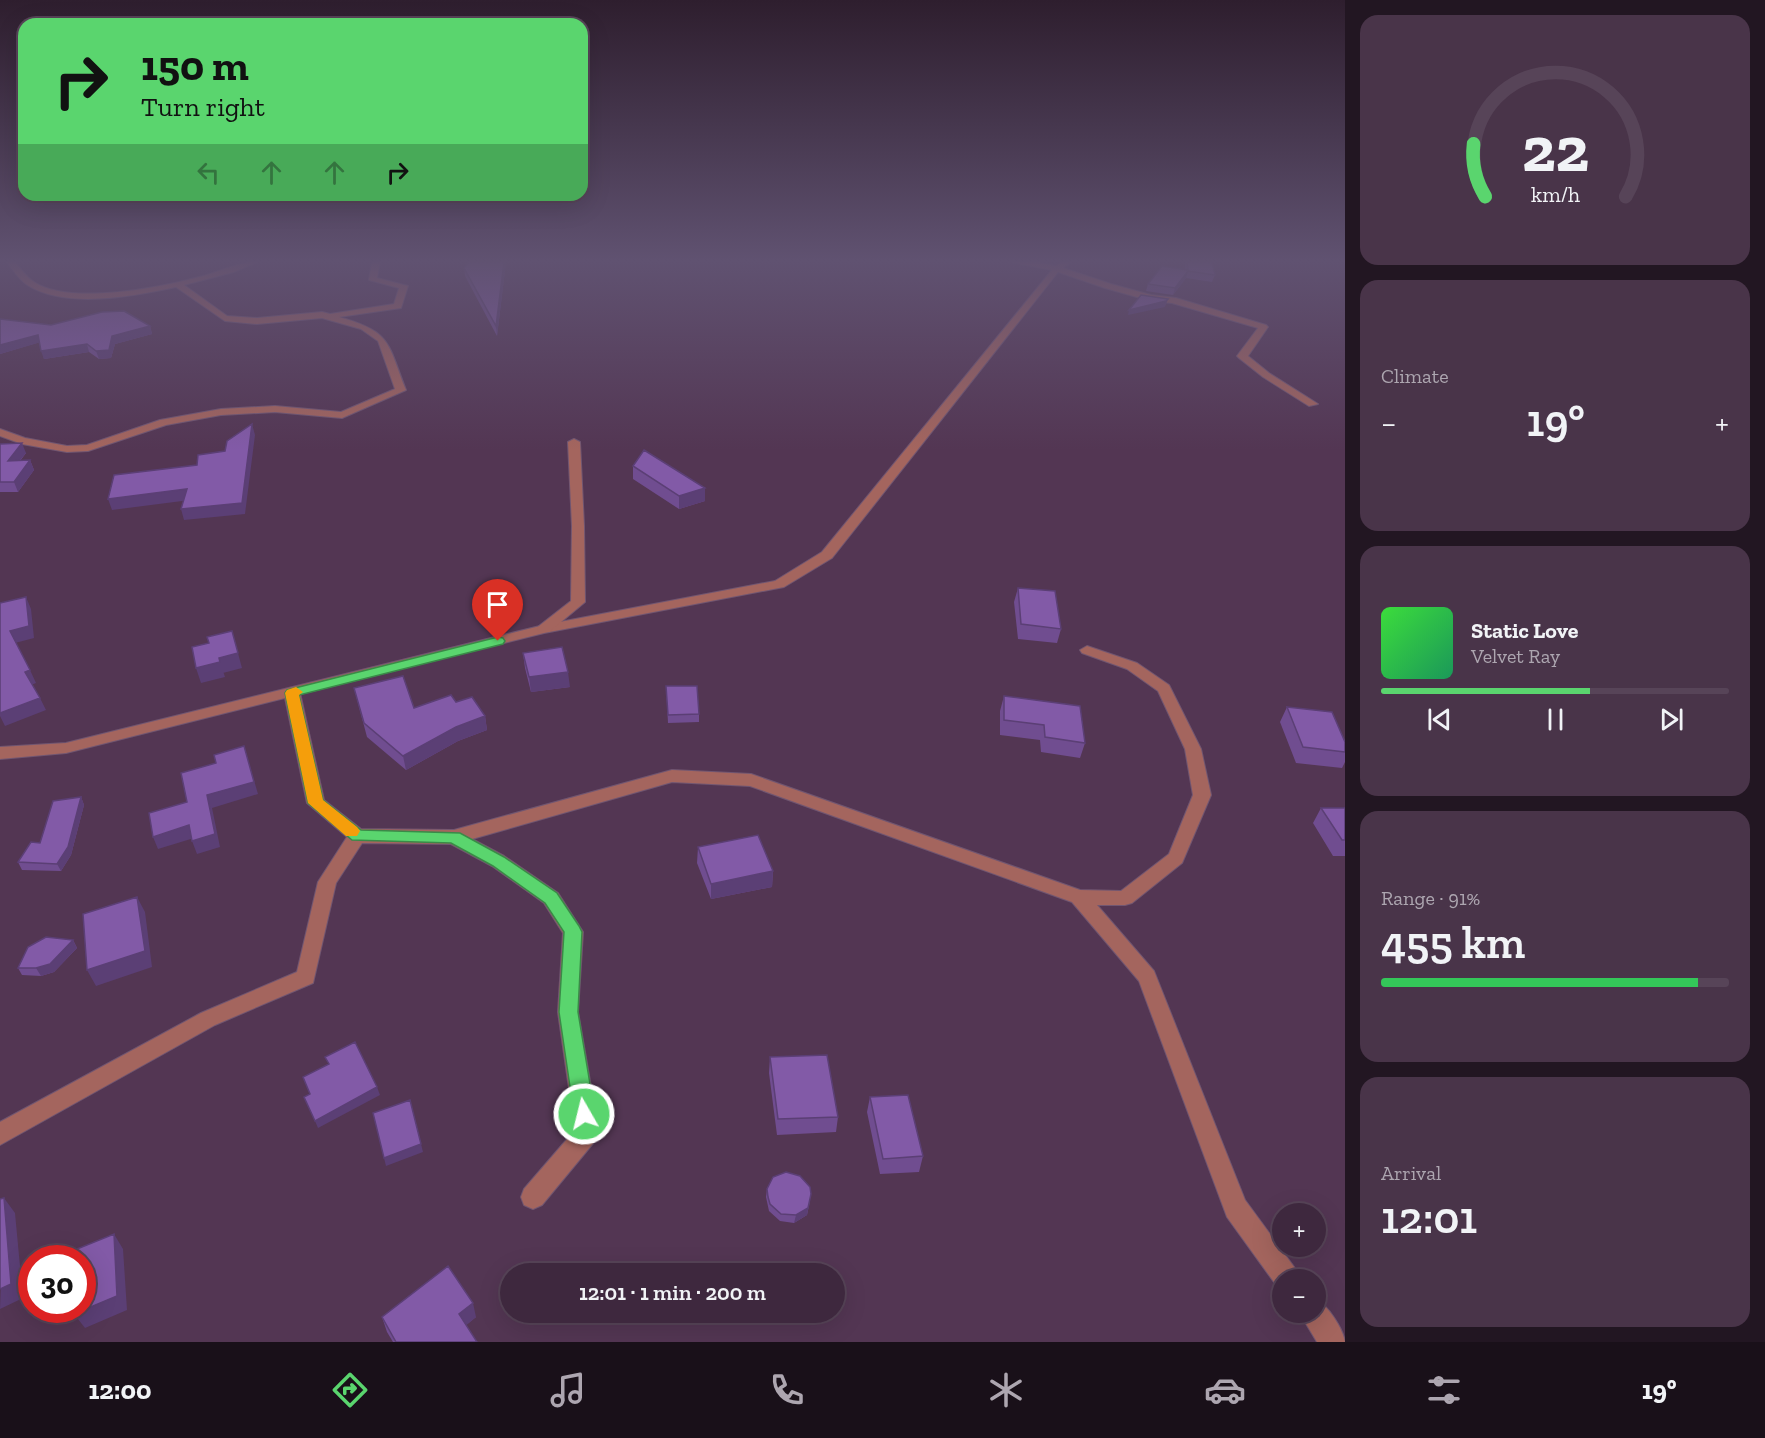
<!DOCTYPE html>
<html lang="en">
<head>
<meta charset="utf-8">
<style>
  :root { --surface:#3e283e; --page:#493449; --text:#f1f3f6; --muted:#ada6b0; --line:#574458; --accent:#5ad56e }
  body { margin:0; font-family:"Zilla Slab",serif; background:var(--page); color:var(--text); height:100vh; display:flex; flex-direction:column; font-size:22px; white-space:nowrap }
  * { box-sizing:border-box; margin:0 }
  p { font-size:20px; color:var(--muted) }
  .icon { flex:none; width:33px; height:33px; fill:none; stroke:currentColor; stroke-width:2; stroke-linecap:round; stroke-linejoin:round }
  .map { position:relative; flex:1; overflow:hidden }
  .drawer { display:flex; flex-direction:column; gap:15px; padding:15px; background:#221622; width:420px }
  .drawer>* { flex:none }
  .hud { position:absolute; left:18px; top:18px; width:570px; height:183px; border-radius:18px; box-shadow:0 6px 24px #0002,0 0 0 2px var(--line); background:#5ad56e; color:#111; overflow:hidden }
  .fabs { position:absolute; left:1272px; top:1203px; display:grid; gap:12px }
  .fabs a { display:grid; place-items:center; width:54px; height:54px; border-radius:50%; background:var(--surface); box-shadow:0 6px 24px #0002,0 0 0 2px var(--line); font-size:30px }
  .speed { position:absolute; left:18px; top:1245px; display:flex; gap:12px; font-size:30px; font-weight:700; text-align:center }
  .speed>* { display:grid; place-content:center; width:78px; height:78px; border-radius:50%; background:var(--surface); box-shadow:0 6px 24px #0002,0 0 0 2px var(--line); line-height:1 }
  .speed .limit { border:9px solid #d22; background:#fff; color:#111 }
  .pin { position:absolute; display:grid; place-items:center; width:51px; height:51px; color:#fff; margin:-62px -26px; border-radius:50% 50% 50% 0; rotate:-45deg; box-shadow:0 0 6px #0007 }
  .pin .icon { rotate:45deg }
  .me { position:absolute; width:66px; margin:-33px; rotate:352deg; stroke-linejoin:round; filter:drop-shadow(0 0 4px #0008) }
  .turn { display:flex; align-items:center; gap:21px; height:126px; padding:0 24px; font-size:27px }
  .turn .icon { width:78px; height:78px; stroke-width:2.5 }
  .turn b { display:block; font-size:42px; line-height:51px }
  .lanes { display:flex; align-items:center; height:57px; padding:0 24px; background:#0003; justify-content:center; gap:30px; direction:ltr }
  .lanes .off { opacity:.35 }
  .big { font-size:45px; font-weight:600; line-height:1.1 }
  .drawer .tile { flex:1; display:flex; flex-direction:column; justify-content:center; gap:9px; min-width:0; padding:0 21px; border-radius:18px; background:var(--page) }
  .drawer .dial { align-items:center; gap:0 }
  .dial svg { height:156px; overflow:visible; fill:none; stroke:var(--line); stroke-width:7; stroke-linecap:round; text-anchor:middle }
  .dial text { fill:var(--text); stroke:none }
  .song { display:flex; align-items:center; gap:18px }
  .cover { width:72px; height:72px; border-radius:9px; background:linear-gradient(135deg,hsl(120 70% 55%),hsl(150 70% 35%)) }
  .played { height:6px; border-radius:3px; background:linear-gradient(90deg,var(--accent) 60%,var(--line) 60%) }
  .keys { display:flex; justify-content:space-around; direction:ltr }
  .heat { display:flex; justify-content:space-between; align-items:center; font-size:33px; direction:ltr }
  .charge { height:9px; border-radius:4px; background:linear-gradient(90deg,#34c759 91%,var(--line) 0) }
  .trip { position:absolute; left:500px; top:1263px; width:345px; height:60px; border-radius:30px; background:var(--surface); box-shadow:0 6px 24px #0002,0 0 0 2px var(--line); font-weight:600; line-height:60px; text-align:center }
  .tabs { display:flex; height:96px; justify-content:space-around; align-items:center; background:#191019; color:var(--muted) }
  .tabs .icon { width:42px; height:42px }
  .tabs .current { color:var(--accent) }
  .tabs b { font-size:27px; color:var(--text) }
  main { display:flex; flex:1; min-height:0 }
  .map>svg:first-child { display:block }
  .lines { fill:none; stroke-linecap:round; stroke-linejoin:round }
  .lane-casing { stroke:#715671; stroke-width:2 }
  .street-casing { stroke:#715671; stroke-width:2 }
  .lane { fill:#a4655e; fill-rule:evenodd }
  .street { fill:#a4655e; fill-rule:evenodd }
  .wall { fill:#704d90 }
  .shaded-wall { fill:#5b3f75 }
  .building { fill:#825aa7; stroke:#5b3f75; stroke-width:1.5 }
  .route { fill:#5ad56e; stroke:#3a8a48; stroke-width:1.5 }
  .slow { fill:#f59e0b }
</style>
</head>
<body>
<main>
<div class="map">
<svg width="1345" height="1342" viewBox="0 0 1345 1342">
  <rect width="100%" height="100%" fill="#533653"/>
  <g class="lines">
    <defs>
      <path id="lane" d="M1011,262h25l20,4 6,-4h9l-8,6 48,16 40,11 25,3 90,27 2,2 -20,29 21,17 49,31 -9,2 -46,-29 -24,-19 -2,-2 21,-28 -86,-25 -21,-2 -46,-13 -47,-16 -226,286 -48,29 -240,46 -478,120 -66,6v-12l66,-4 478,-118 231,-44 47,-29 230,-282z"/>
      <path id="street" d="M7,262h8c6,7 11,15 19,20 37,24 129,5 169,-6 18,-5 36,-14 54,-14l-23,10 -50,13 43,31 30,2 65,-6 8,2 64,-10 5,-16 -30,-8 3,-18h8l-3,16 31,8 -7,22 -62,9c53,15 48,25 67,73l-64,28 -67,-6 -54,3 -55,10 -78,26 -21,1 -45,-8 -22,-8v-7l25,9 42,8 20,-1 73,-25 61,-11 54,-3 66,6 54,-23 -17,-48 -17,-12 -39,-11 -65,6 -32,-3 -49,-34c-41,9 -109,22 -147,-1 -9,-5 -16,-16 -22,-24z
        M574,439l6,3 4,84 1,76 -36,30h-10l-2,-3 2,-3 32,-25 1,-75 -4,-84z
        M1087,646l50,17 32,22 32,64 10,46 -29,68 -50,40 -7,2h-28l57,66 91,229 52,71 4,9h-19v10l-3,-1 -52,-72 -88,-236 -67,-79 -322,-116 -78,-4 -200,57 32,17 54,37 25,39 -5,80 21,121 -4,8 -53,64 -9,4 -9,-4 -3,-8 3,-8 51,-59 -17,-118 5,-79 -19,-30 -52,-37 -41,-22 -89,-1 -26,40 -23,100 -98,42 -215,120v-23l201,-109 96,-41 21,-90 29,-45 -40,-34 -23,-110 3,-3 5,-2 8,5 24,107 37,29 93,1 218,-60 79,4 329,116 41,1 48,-37 24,-59 -8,-46 -27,-58 -31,-22 -45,-16 -2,-3z
        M1316,1300c12,5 27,29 29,42h-28l-18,-30h17z"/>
    </defs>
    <use href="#lane" class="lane-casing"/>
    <use href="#street" class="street-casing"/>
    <use href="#lane" class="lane"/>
    <use href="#street" class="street"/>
  </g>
  <path class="wall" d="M506,262l-9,74 -32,-60 -1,-8z
    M1185,262h27l3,13 -3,7 -26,-4 -13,17 -27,-4 2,-7 37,-14z
    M0,319l51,6 99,1 2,8 -37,10 -4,14 -12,1 -10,-7 -45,7 -4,-17 -40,12z
    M0,444l26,9 -6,8 10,-1 4,10 -16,22h-18z
    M633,466l72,35 -26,8 -46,-30z
    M1018,588l43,41 -4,14 -39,-4 -4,-37z
    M523,653l47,34 -39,5 -6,-24z
    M666,686l33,28v8l-31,1z
    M354,688l60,20 42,-6 29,14 2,14 -29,11 -52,29 -39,-33z
    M1004,696l81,47 -5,15 -39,-6 -1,-12 -40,-5v-24z
    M1287,707l58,35v20l-3,6 -46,-5 -16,-41z
    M81,797l3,8 -13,50 -10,16 -39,-1 -4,-8 22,-19z
    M1321,808h24v48h-12l-20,-33z
    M698,847l75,24 -1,16 -61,12 -14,-36z
    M73,940l4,8 -23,24 -13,4 -19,-1 -4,-7z
    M770,1057l68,60 -2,15 -59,3 -8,-62z
    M870,1097l53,59 -4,16 -39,2 -13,-62z
    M767,1189l43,12 -3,14 -13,8 -14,-2 -11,-10 -3,-14z
    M382,1317h94l-10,8 11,17h-84l-6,-10z"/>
  <path class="shaded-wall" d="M504,262h2l-9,74 -1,-10z
    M1188,271l-2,7 -13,17 2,-7z
    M1168,299l-3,8 -37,8 1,-5z
    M150,326l2,8 -37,10 -4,14 -12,1 -3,-8 16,-15z
    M38,335l3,7 -41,12v-9z
    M87,344l2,8 -45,7 -3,-8z
    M252,424l3,11 -10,79 -61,6 -3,-11z
    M22,443l4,10 -14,17 -4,-9z
    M30,460l4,10 -16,22 -4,-10z
    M705,488v13l-26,8v-13z
    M187,489l3,11 -78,10 -4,-11z
    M26,597l5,12 3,29 -19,5 -5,-12z
    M232,631l10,37 -19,5 -4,-15z
    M220,662l5,15 -24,6 -5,-15z
    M30,670l6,13 -5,2 -6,-13z
    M568,672l2,15 -39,5 -2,-15z
    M40,698l6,12 -41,16 -5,-10v-3z
    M485,716l2,14 -29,11 -52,29 -3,-14 53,-29z
    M244,746l14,48 -46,14 8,39 -23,7 -5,-13 15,-46z
    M81,797l3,8 -13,50 -10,16 -4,-7z
    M189,825l5,13 -36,11 -5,-12z
    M773,871l-1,16 -61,12v-15z
    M137,897l8,15 7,55 -56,19 -9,-16z
    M73,940l4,8 -23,24 -13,4 -5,-8z
    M377,1087l3,8 -62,33 -3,-7z
    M410,1100l13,52 -37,14 -2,-8z
    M811,1194l-4,21 -13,8 2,-8z
    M4,1198l11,15 8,85 -23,11z
    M114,1234l9,15 4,61 -42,18 -11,-14z
    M473,1303l3,14 -13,11 -4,-14z"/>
  <path class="building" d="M469,262h35l-8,64 -32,-58z
    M1187,262h25l3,13 -27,-4 -13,17 -27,-4 14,-18 26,4z
    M1141,295l27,4 -2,2 -37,9z
    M124,311l26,15 -38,10 -3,14 -13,1 -9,-7 -46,7 -3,-16 -38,10v-26l51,6 51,-13z
    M252,424l-10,79 -61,6 6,-20 -79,10 6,-24 83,-10 1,-10 27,-4 2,-10z
    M22,443l-14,18 22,-1 -16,22h-14v-38z
    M644,450l61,38 -26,8 -46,-30z
    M1018,588l37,3 6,38 -40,-5z
    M26,597l3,29 -19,5 20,39 -5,2 15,26 -40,15v-110z
    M232,631l6,22 -19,5 1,4 -24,6 -4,-21 17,-4 -2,-6z
    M562,647l6,25 -39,5 -6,-24z
    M403,676l11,32 37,-13 5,7 16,-5 13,19 -29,11 -53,29 -39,-33 -10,-35z
    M666,686h31l2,28 -31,1z
    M1004,696l76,10 5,37 -40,-6 -1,-12 -40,-5z
    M1287,707l45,5 13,30v10l-42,-5z
    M244,746l10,36 -47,13 8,39 -23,7 -3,-16 -36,12 -4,-24 38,-11 -6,-29 35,-10 -2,-8z
    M81,797l-13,50 -11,17 -39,-2 13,-20 9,1 13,-42z
    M1321,808h24v32h-3z
    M758,835l15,36 -62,13 -13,-37z
    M137,897l8,54 -58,19 -4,-56z
    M46,937l27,3 -23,24 -14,4h-18l10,-21z
    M355,1042l22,45 -62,34 -11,-24 6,-3 -7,-17 26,-13 -4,-7z
    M827,1055l11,62 -60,2 -8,-62z
    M908,1095l15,61 -40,3 -13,-62z
    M410,1100l11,44 -37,14 -11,-45z
    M786,1172l14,4 10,11 1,7 -3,14 -12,7 -15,-1 -11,-10 -2,-7 -1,-8 6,-12z
    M4,1198l7,86 -11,5v-90z
    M114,1234l3,62 -43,18v-4h8v-52h-9l-1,-7z
    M448,1266l25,37 -14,11 18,28h-81l-14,-25z"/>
  <linearGradient id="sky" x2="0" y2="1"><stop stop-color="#2e1e2e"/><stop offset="0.58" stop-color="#605271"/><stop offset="1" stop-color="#605271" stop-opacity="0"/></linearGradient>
  <rect width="1345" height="450" fill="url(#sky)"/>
  <path class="route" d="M498,637l5,1 2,3 -2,3 -204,51 24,105 38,30 99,3 44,24 53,36 22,33 3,6 -4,80 17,102 -3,7 -8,3 -7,-3 -3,-7 -15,-102 5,-80 -19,-29 -52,-37 -42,-23 -99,-3 -44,-37 -23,-110 2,-3z"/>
  <path class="slow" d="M296,687l7,5 -4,3 24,105 34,27 3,4 -3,5h-11l-38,-33 -23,-110 2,-3z"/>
</svg>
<div class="fabs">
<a>+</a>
<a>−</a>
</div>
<div class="speed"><div class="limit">30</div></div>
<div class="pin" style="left:498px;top:641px;background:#d93025"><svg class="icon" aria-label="arrive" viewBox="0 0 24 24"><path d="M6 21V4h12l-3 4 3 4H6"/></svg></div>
<svg class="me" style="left:584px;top:1114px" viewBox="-20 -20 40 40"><circle r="17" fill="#5ad56e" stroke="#fff" stroke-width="3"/><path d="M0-11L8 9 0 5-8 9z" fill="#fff"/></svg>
<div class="trip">12:01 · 1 min · 200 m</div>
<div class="hud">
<div class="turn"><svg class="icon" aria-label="right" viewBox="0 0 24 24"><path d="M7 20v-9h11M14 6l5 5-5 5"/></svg><div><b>150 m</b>Turn right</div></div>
<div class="lanes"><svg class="icon off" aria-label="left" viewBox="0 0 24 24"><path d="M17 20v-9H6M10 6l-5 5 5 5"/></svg><svg class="icon off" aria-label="ahead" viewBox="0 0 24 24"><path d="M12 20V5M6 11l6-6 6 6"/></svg><svg class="icon off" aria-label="ahead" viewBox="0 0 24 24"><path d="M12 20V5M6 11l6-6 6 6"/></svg><svg class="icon" aria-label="right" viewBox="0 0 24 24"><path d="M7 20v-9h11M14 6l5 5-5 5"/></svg></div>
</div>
</div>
<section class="drawer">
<div class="tile dial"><svg viewBox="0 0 100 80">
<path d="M14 69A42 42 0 1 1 86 69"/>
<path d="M14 69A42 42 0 0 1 8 42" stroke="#5ad56e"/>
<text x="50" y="56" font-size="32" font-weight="700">22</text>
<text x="50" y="72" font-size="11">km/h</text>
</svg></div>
<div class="tile"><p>Climate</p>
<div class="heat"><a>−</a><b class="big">19°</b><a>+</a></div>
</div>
<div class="tile">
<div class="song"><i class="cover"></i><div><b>Static Love</b><p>Velvet Ray</p></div></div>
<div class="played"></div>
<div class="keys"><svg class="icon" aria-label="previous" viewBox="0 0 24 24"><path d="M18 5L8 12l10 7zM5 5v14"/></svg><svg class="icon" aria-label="pause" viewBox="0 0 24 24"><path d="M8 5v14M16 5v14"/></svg><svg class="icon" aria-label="next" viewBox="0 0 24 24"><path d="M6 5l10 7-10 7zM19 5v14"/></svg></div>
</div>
<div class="tile"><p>Range · 91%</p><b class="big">455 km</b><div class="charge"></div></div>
<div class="tile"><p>Arrival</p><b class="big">12:01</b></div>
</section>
</main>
<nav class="tabs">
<b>12:00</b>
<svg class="icon current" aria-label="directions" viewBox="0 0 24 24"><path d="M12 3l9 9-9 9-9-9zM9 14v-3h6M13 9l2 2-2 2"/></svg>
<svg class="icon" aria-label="music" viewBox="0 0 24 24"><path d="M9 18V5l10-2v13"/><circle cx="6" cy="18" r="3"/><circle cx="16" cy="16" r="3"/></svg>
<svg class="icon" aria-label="phone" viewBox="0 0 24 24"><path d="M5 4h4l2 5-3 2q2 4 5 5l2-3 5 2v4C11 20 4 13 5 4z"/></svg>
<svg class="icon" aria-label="climate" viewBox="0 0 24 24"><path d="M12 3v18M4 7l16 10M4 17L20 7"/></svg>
<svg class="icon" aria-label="car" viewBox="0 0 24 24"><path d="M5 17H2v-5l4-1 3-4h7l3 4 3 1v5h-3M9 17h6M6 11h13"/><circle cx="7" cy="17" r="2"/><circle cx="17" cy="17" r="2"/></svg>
<svg class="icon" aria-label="filters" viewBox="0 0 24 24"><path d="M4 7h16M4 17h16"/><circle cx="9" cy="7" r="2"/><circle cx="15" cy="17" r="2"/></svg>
<b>19°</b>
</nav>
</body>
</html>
